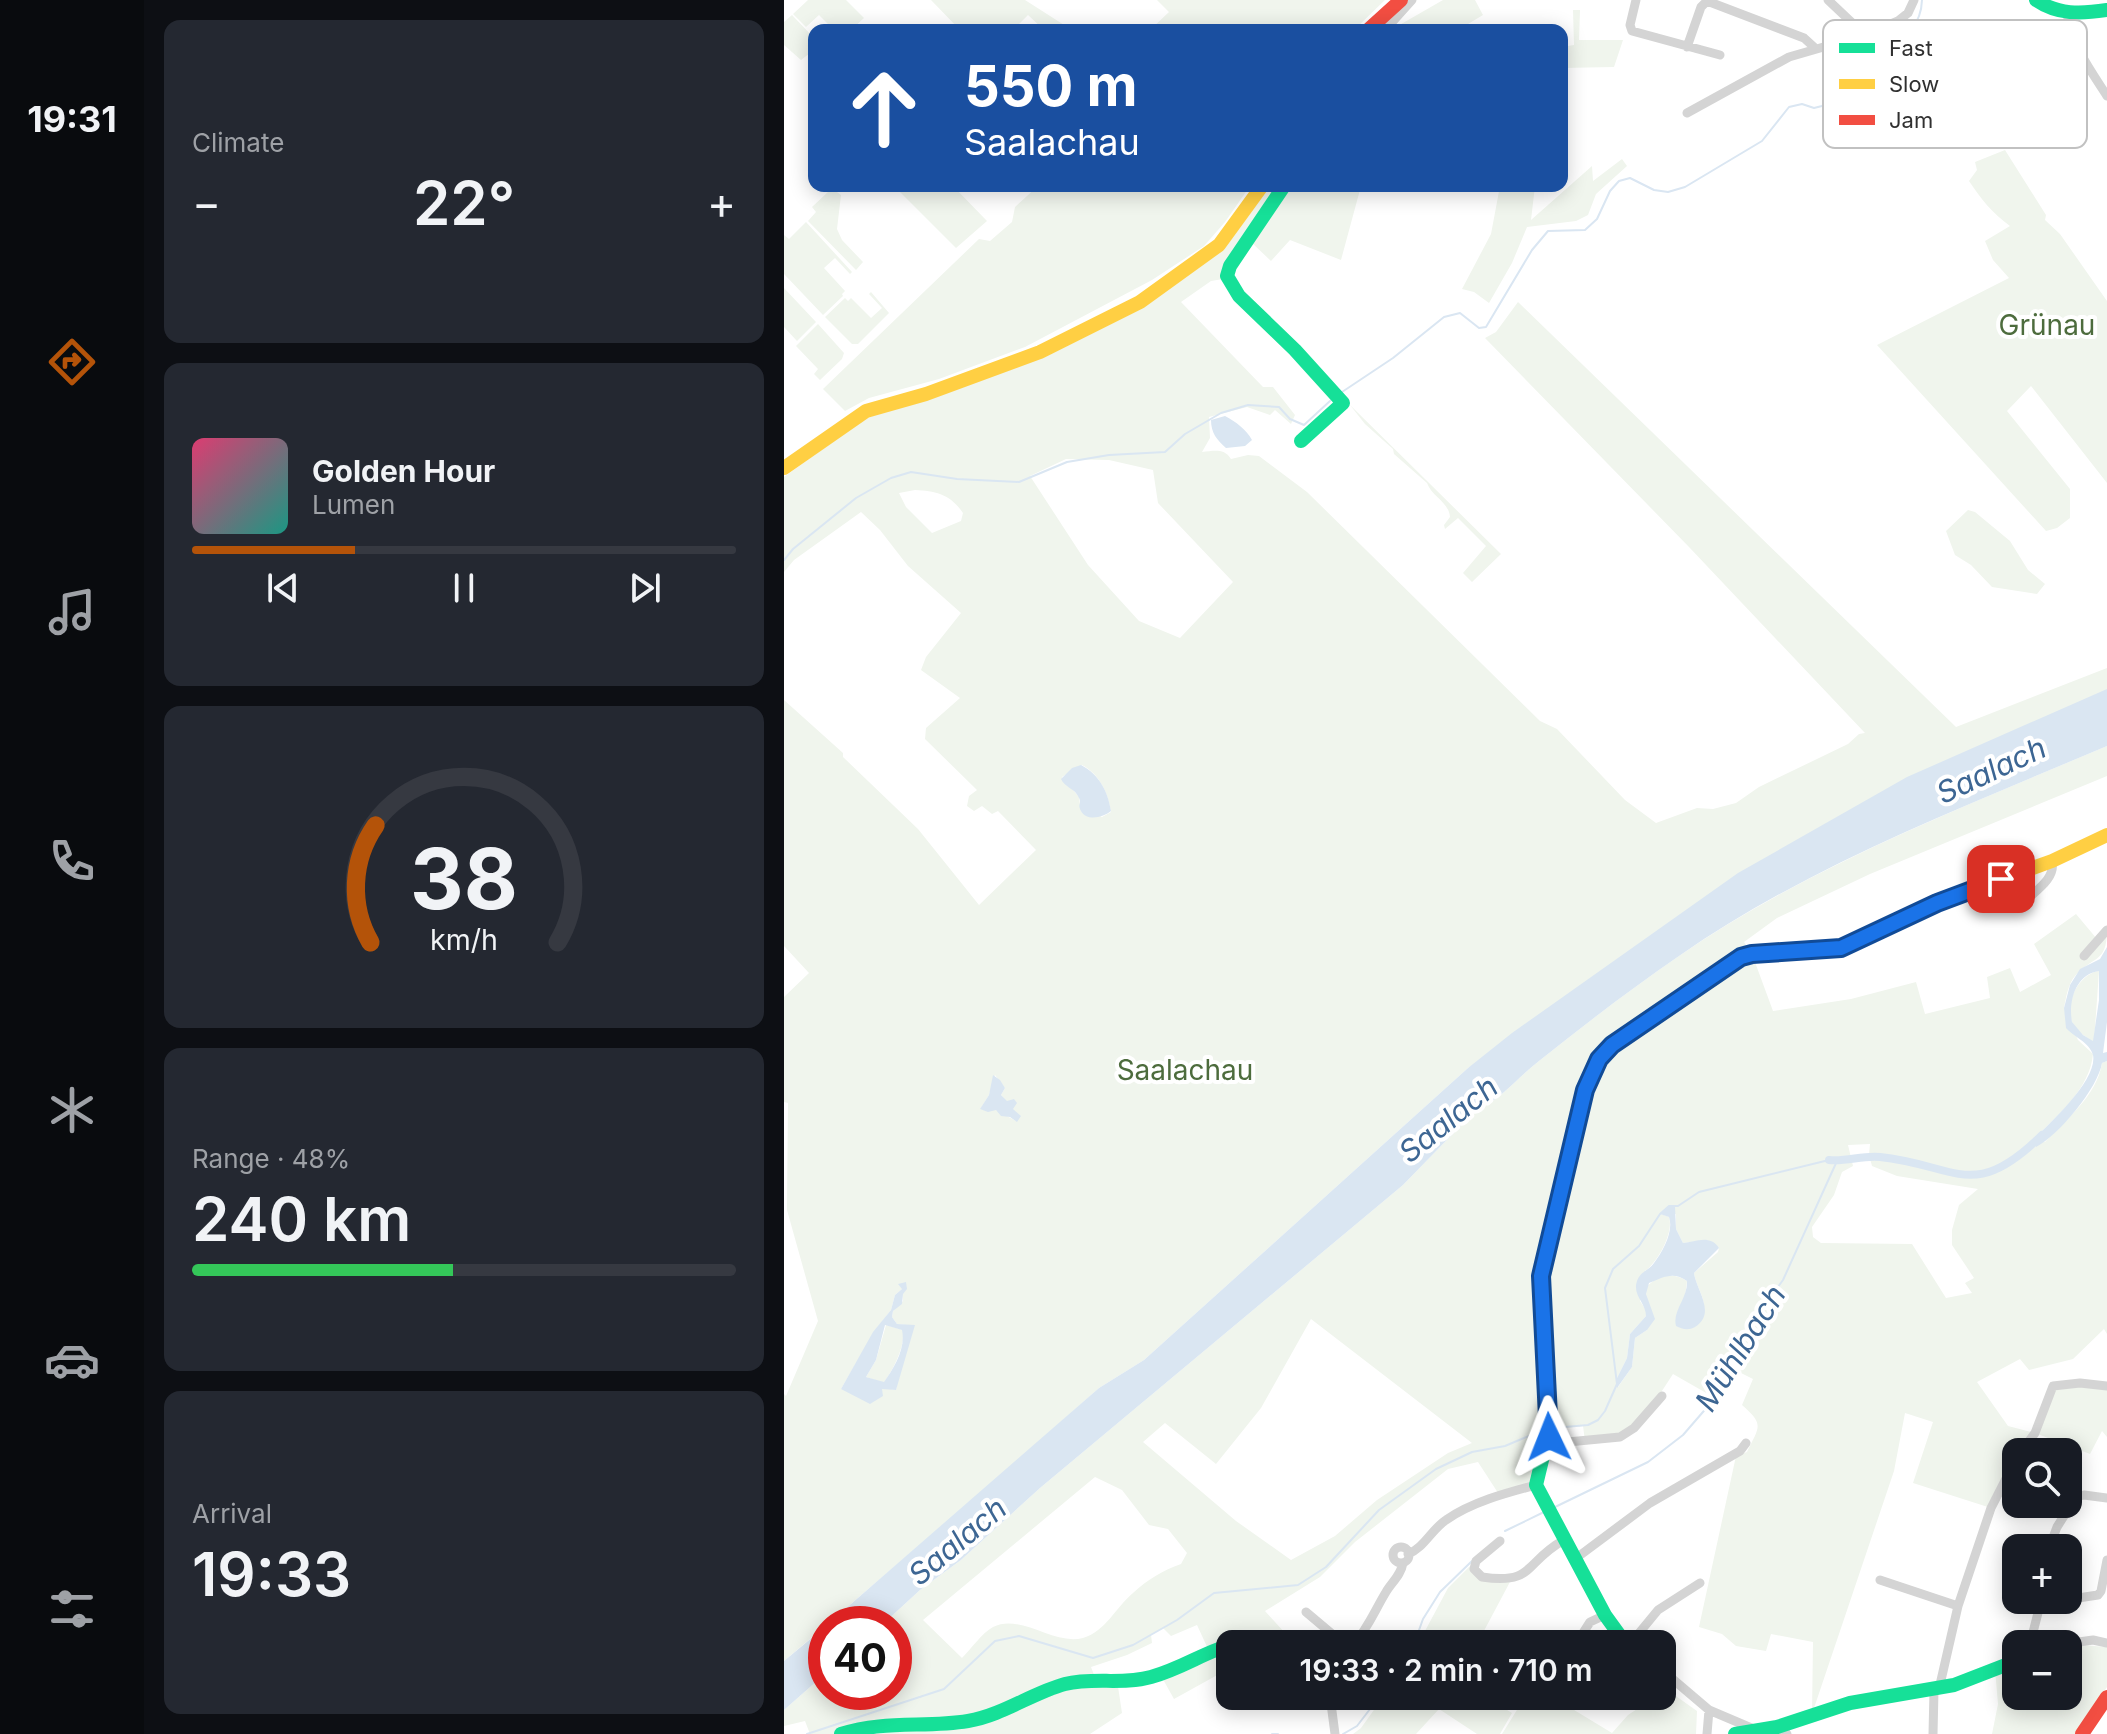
<!DOCTYPE html>
<html lang="en">
<head>
<meta charset="utf-8">
<style>
  :root { --surface:#171b24; --page:#242831; --text:#f1f3f6; --muted:#9ea1a6; --line:#363941; --accent:#b45309 }
  body { margin:0; font-family:Inter,sans-serif; background:var(--page); color:var(--text); height:100vh; display:flex; flex-direction:column; font-size:30px; white-space:nowrap }
  * { box-sizing:border-box; margin:0 }
  p { font-size:26px; color:var(--muted) }
  .icon { flex:none; width:44px; height:44px; fill:none; stroke:currentColor; stroke-width:2; stroke-linecap:round; stroke-linejoin:round }
  .map { position:relative; flex:1; overflow:hidden }
  .drawer { display:flex; flex-direction:column; gap:20px; padding:20px; background:#0d0f14; width:640px }
  .drawer>* { flex:none }
  .hud { position:absolute; left:24px; top:24px; width:760px; height:168px; border-radius:16px; box-shadow:0 4px 20px #0003; background:#1a4fa0; color:#fff; overflow:hidden }
  .tools { position:absolute; left:1218px; top:1438px; display:grid; gap:16px }
  .tools a { display:grid; place-items:center; width:80px; height:80px; border-radius:16px; background:var(--surface); box-shadow:0 4px 20px #0003; font-size:40px }
  .speed { position:absolute; left:24px; top:1606px; display:flex; gap:16px; font-size:40px; font-weight:700; text-align:center }
  .speed>* { display:grid; place-content:center; width:104px; height:104px; border-radius:50%; background:var(--surface); box-shadow:0 4px 20px #0003; line-height:1 }
  .speed .limit { border:12px solid #d22; background:#fff; color:#111 }
  .pin { position:absolute; display:grid; place-items:center; width:68px; height:68px; color:#fff; margin:-34px; border-radius:16px; box-shadow:0 4px 12px #0006 }
  .me { position:absolute; width:88px; margin:-44px; rotate:358deg; stroke-linejoin:round; filter:drop-shadow(0 0 6px #0008) }
  .turn { display:flex; align-items:center; gap:28px; height:168px; padding:0 24px; font-size:36px }
  .turn .icon { width:104px; height:104px; stroke-width:2.5 }
  .turn b { display:block; font-size:56px; line-height:68px }
  .big { font-size:60px; font-weight:600; line-height:1.1 }
  .drawer .widget { flex:1; display:flex; flex-direction:column; justify-content:center; gap:12px; min-width:0; padding:0 28px; border-radius:16px; background:var(--page) }
  .drawer .dial { align-items:center; gap:0 }
  .dial svg { height:208px; overflow:visible; fill:none; stroke:var(--line); stroke-width:7; stroke-linecap:round; text-anchor:middle }
  .dial text { fill:var(--text); stroke:none }
  .song { display:flex; align-items:center; gap:24px }
  .cover { width:96px; height:96px; border-radius:12px; background:linear-gradient(135deg,hsl(340 70% 55%),hsl(170 70% 35%)) }
  .played { height:8px; border-radius:4px; background:linear-gradient(90deg,var(--accent) 30%,var(--line) 30%) }
  .keys { display:flex; justify-content:space-around; direction:ltr }
  .heat { display:flex; justify-content:space-between; align-items:center; font-size:44px; direction:ltr }
  .charge { height:12px; border-radius:6px; background:linear-gradient(90deg,#34c759 48%,var(--line) 0) }
  .trip { position:absolute; left:432px; top:1630px; width:460px; height:80px; border-radius:16px; background:var(--surface); box-shadow:0 4px 20px #0003; font-weight:600; line-height:80px; text-align:center }
  main { display:flex; flex:1; min-height:0 }
  .tab-bar { display:flex; flex-direction:column; width:144px; justify-content:space-around; align-items:center; background:#090b0e; color:var(--muted) }
  .tab-bar .icon { width:56px; height:56px }
  .tab-bar .current { color:var(--accent) }
  .tab-bar b { font-size:36px; color:var(--text) }
  .map>svg:first-child { display:block }
  .green { fill:#f0f5ed; fill-rule:evenodd }
  .water { fill:#dae6f2; fill-rule:evenodd }
  .lines { fill:none; stroke-linecap:round; stroke-linejoin:round }
  .stream { stroke:#dae6f2; stroke-width:2 }
  .canal { stroke:#dae6f2; stroke-width:8 }
  .street { stroke:#d4d4d4; stroke-width:9 }
  .fast { stroke:#16e098; stroke-width:14 }
  .slow { stroke:#ffcf43; stroke-width:14 }
  .jam { stroke:#f24e42; stroke-width:14 }
  .route-casing { stroke:#114b97; stroke-width:20 }
  .route { stroke:#1a73e8; stroke-width:14 }
  .labels { text-anchor:middle; dominant-baseline:central; stroke-width:8; stroke-linejoin:round; paint-order:stroke }
  .park-label { font-size:28px; fill:#4d6c3d; stroke:#fff }
  .water-label { font-size:30px; font-style:italic; fill:#3d6693; stroke:#fff }
  .key { fill:#fff; stroke:#c1c1c1; stroke-width:2 }
  .key-label { font-size:22px; fill:#303030 }
</style>
</head>
<body>
<main>
<nav class="tab-bar">
<b>19:31</b>
<svg class="icon current" aria-label="directions" viewBox="0 0 24 24"><path d="M12 3l9 9-9 9-9-9zM9 14v-3h6M13 9l2 2-2 2"/></svg>
<svg class="icon" aria-label="music" viewBox="0 0 24 24"><path d="M9 18V5l10-2v13"/><circle cx="6" cy="18" r="3"/><circle cx="16" cy="16" r="3"/></svg>
<svg class="icon" aria-label="phone" viewBox="0 0 24 24"><path d="M5 4h4l2 5-3 2q2 4 5 5l2-3 5 2v4C11 20 4 13 5 4z"/></svg>
<svg class="icon" aria-label="climate" viewBox="0 0 24 24"><path d="M12 3v18M4 7l16 10M4 17L20 7"/></svg>
<svg class="icon" aria-label="car" viewBox="0 0 24 24"><path d="M5 17H2v-5l4-1 3-4h7l3 4 3 1v5h-3M9 17h6M6 11h13"/><circle cx="7" cy="17" r="2"/><circle cx="17" cy="17" r="2"/></svg>
<svg class="icon" aria-label="filters" viewBox="0 0 24 24"><path d="M4 7h16M4 17h16"/><circle cx="9" cy="7" r="2"/><circle cx="15" cy="17" r="2"/></svg>
</nav>
<section class="drawer">
<div class="widget"><p>Climate</p>
<div class="heat"><a>−</a><b class="big">22°</b><a>+</a></div>
</div>
<div class="widget">
<div class="song"><i class="cover"></i><div><b>Golden Hour</b><p>Lumen</p></div></div>
<div class="played"></div>
<div class="keys"><svg class="icon" aria-label="previous" viewBox="0 0 24 24"><path d="M18 5L8 12l10 7zM5 5v14"/></svg><svg class="icon" aria-label="pause" viewBox="0 0 24 24"><path d="M8 5v14M16 5v14"/></svg><svg class="icon" aria-label="next" viewBox="0 0 24 24"><path d="M6 5l10 7-10 7zM19 5v14"/></svg></div>
</div>
<div class="widget dial"><svg viewBox="0 0 100 80">
<path d="M14 69A42 42 0 1 1 86 69"/>
<path d="M14 69A42 42 0 0 1 16 24" stroke="#b45309"/>
<text x="50" y="56" font-size="32" font-weight="700">38</text>
<text x="50" y="72" font-size="11">km/h</text>
</svg></div>
<div class="widget"><p>Range · 48%</p><b class="big">240 km</b><div class="charge"></div></div>
<div class="widget"><p>Arrival</p><b class="big">19:33</b></div>
</section>
<div class="map">
<svg width="1323" height="1734" viewBox="0 0 1323 1734">
  <rect width="100%" height="100%" fill="#fff"/>
  <path class="green" d="M24,0h38l18,18 -13,12h-17l-15,-15 -13,12 -13,-13z
    M147,0h94l47,30h-28l-16,-15 -9,9 2,3 -3,3h-58z
    M373,0h228l-31,30h-204l19,-18z
    M659,0h32l8,15 -25,15h-60l-2,-3z
    M789,10h7l-1,30h44l-9,27 -52,1v-21l12,-2z
    M8,15l22,23v12l-13,10 -17,-15v-23z
    M1221,150l41,65 -1,5 15,14 47,67v182l-76,-97 -24,25 63,78v29l-13,10 -11,3 -169,-186 132,-67 -16,-18 -8,-19 25,-15c-18,-13 -29,-27 -41,-45l8,-11 -2,-8z
    M838,159l5,7 -31,28 -8,21 -12,6 -49,6 -15,36 -23,40 -15,-11 -12,-3 29,-55 9,-48h35l-4,34 61,-54 1,15z
    M110,186h59l34,35 -31,27z
    M254,186h212l-25,36 -21,24 -52,34 -127,67 -86,32 -70,19 -24,13 -22,-22 156,-150 11,2 22,-19 3,-15z
    M485,186h10l-56,93 -12,2 -30,21 82,85h10l22,28 -4,9 -16,-14 -5,5 -23,-8 -38,10 1,21 -8,14c12,-1 22,-4 29,7l17,-4 11,1 48,36 233,229 17,8 68,71 31,23 41,-15 16,1 23,-6 23,-16 89,-43 11,-10 6,-1 -176,-186 -204,-209 11,-6 22,-30 438,425 151,-59v23l-639,377 -324,292 -45,28 -122,108 -193,165v-267l2,2 32,-75 -31,-111 1,-107 -4,-1v-105l25,-24 -25,-27v-246l59,53v4l75,72 61,76 57,-55 -38,-39 -6,3 -10,-8 -8,5 -7,-5 2,-10 8,-6 -52,-51 1,-11 34,-30 -39,-28 5,-13 35,-44 -53,-47 -28,-36 -19,-18 -67,48 -10,12v-95l89,-64 121,-39 205,-106zM282,459l43,1 44,10 5,33 75,79 -53,56 -41,-17 -51,-56 -58,-89zM131,490c21,1 35,4 48,23l-2,8 -29,12 -26,-26 -7,-14zM298,765c17,9 26,27 29,47l-9,5 -22,-12 -1,-8 -17,-20zM211,1075l10,13 -4,7 15,18v8l-20,-11 -15,-2 8,-13zM118,1289l1,12 -10,10 -1,6 5,7 9,1 -10,65 -10,-2 -45,1 33,-57 17,-22 4,-15z
    M506,186h71l-20,74 -51,-20 -19,21 -20,-19z
    M45,191l8,1 4,3 -4,34 5,11 21,22 -7,8 -48,-49 8,-9 -4,-5z
    M22,222l46,50 -2,2 -15,-16 -11,10 21,23 -3,3 1,2 -20,19 -39,-41v-39l5,4z
    M0,288l32,34 -19,19 -13,-14z
    M87,292l18,21 -31,31h-6l-27,-27 20,-19 3,3 3,-3 20,20 11,-10 -13,-14z
    M34,324l26,29 -2,6 -22,21 -6,-6 4,-5 -22,-23z
    M566,405l151,149 -29,28 -9,-9 23,-27 -28,-28 -13,11 -1,-4 6,-8c-1,-15 -18,-20 -23,-34l-33,-29 -1,-5 -28,-25z
    M1184,510l7,2 35,29 18,29 17,14 -8,10 -45,-7 -21,-22 -16,-10 -9,-24z
    M1323,746v30l-237,98 -93,44 -33,24 8,12 21,57 78,-12 65,-17 9,32 65,-16 -3,-21 23,-9 10,24 31,-17 -17,-31 42,-30 21,25 10,-9c0,34 -15,26 -32,46 -7,8 -9,22 -11,32l14,32 15,14c-3,34 -34,60 -57,83l9,5c21,-23 52,-46 57,-79l5,-2v273l-3,-5 -31,30 -44,11 -9,-11 -43,23 31,44 27,7 16,-45 56,-2v51l-5,-6 -12,23 -55,-21 -14,19h-5v7l-25,49 -78,-25 20,-61 -28,-9 -11,58 -82,243 1,-72 -42,-8 -5,17 -30,-5 -14,-12 -23,-7 37,-171 11,-4c12,-25 18,-27 -5,-47l11,-26 -22,-11 -16,30 -42,-24 -30,46 -16,13 -42,8 -2,-15 -38,4 -9,55 -36,11 -22,-34 -30,7 -93,73 -35,35 -55,34 30,33h-65v24l-56,31 -14,-25 49,-23 -12,-26 -26,11 -8,-8 -12,7 1,8 -25,12 -36,12 5,13h21l5,33 -32,21h-280l-5,-13 -21,5v-16l42,-37v19h68v-68h-11l37,-34 41,-30 79,-72 363,-303 74,-76c24,-9 41,-32 62,-48 45,-36 92,-72 140,-105 131,-90 282,-148 428,-210zM1086,1144l-1,11 3,11 25,10 81,13 -19,16 -7,25v15l22,33 -9,5 7,10 -26,5 -34,-54 -91,-1 -8,-6 -1,-10 22,-32 8,-23 11,-6 -5,-21zM877,1214h15v15l7,14 24,-3 12,8 -1,4 -24,21c3,18 15,27 8,46l-25,-6 8,-16 2,-16c-13,-9 -31,-6 -41,7l1,42 -12,8 -3,29 -14,20 -1,-9 10,-20 3,-24 16,-18v-6l-6,-9 5,-30c13,-9 29,-39 24,-54zM527,1319l161,124 -24,10 -71,47 -42,36 -44,24 -55,-39 -93,-79 22,-19 51,41 45,-56zM311,1477l27,13 27,35 19,4 19,24 -6,11c-18,6 -34,16 -48,29 -17,14 -27,38 -50,45 -29,8 -62,-25 -90,-11 -11,6 -22,22 -31,31l-39,-38z
    M1315,971l-5,71c-8,-5 -15,-9 -20,-16 -12,-20 4,-52 25,-55z
    M102,1325l17,5c2,18 -9,37 -19,53l-18,-6 10,-17z
    M686,1566l8,9 33,5 -34,64h-59l30,-56z
    M1284,1644l39,3v40l-32,47h-83l6,-30 -3,-35 21,-8v35h52z
    M882,1689l31,22 -1,23h-194l23,-37 12,7 6,-8h8l61,37 16,-18 29,-19h5z
    M600,1696h100l28,17 -12,21h-23l-38,-25 -23,25h-63l8,-6z"/>
  <path class="water" d="M441,416c11,6 21,13 27,24l-7,6 -19,2c-9,-8 -15,-15 -15,-28z
    M1323,689v57c-146,62 -297,119 -428,210 -48,33 -95,69 -140,105 -21,16 -38,39 -62,48l-74,76 -363,303 -79,72 -41,30 -37,34h-55l271,-236 45,-28 324,-292 44,-35 226,-160 169,-96z
    M297,765c19,10 27,27 30,46 -7,6 -24,11 -30,0 -4,-7 1,-7 -2,-13 -4,-10 -14,-10 -18,-19l11,-11z
    M1323,947v75l-4,31 4,-1v9l-5,2c-4,25 -44,73 -66,84v-10c16,-16 62,-58 57,-82 -3,-12 -20,-19 -27,-27l-2,-20 6,-23 10,-16 20,-10zM1315,971v29l-6,41 -10,-6 -11,-13c-4,-21 4,-48 27,-51z
    M209,1075l7,5 5,8 -4,7 6,6 7,-2 3,4 -4,6 8,7 -4,6 -7,-5 -9,-1 -5,-6 -8,2 -8,-3 9,-14z
    M885,1206h6l1,23 7,14c12,-1 27,-9 36,5l-25,25c2,17 23,40 1,54 -7,4 -13,2 -19,-1 -4,-15 12,-28 11,-45 -13,-10 -24,-4 -38,2l-3,11 9,25 -8,11 -12,8 -3,29 -15,21v-10l10,-20 3,-24 16,-18c0,-13 -14,-21 -9,-35 3,-9 12,-11 17,-18 9,-12 20,-32 15,-46l-9,-3z
    M122,1282l1,7 -4,5 -1,10 -9,7 -1,6 5,7 18,1 -19,65 -14,-1 1,7 -13,8 -29,-15 32,-57 18,-22 4,-15 7,-6 -4,-5zM101,1325l17,5c4,18 -8,38 -18,52l-18,-5 10,-17z
    M42,1626v47l-42,37v-49z"/>
  <g class="lines">
    <path class="stream" d="M558,392l51,-34 51,-41 16,-4 19,15 7,-1 46,-77 16,-19 37,-1 12,-11 13,-28 9,-10 11,-3 24,12 14,2 17,-5 77,-46 27,-34 13,-3 12,4 8,-2c15,-14 30,-29 46,-43 22,-20 53,-27 54,-63
      M0,560l9,-11 63,-51 35,-20 20,-6 46,7 62,3 48,-20 42,-7 56,-3 20,-18 36,-21 27,-8 31,2 11,12 14,6 26,-24
      M769,1428l35,-3 10,-5 7,-9 12,-27 -12,-96 8,-19 26,-23 21,-32 9,-8h9l21,-14 130,-32
      M769,1508l95,-46 35,-27 26,-30 22,-38 9,-28 43,-59 54,-119
      M721,1531l39,-19
      M630,1644l9,-25 17,-27 32,-31
      M23,1734l137,-45 51,-48 24,-5 74,22 40,-13 44,-25 37,-27 84,-8 28,-18 53,-57 57,-41 36,-17 33,-6 38,-16
      M488,1734h6
      M559,1734l14,-8 23,-30"/>
    <path class="canal" d="M1045,1160c17,2 34,-5 51,-3 77,8 93,46 162,-22"/>
    <path class="street" d="M852,0l-6,25 2,6 88,24
      M1044,0l37,35
      M1283,14c4,30 24,57 40,82
      M601,30l27,-30
      M903,47l14,-40 6,-6 97,37 11,10
      M903,113l102,-56 76,-22 33,-14 10,-8 6,-13
      M1217,879l5,13 11,11h6c12,-12 33,-24 29,-42
      M1300,956l23,-26
      M763,1444l73,-7 14,-9 28,-32
      M1237,1452l14,-19 18,-47 27,-3 27,3
      M1292,1497l8,-2 23,3
      M716,1541l-24,20 -2,8 8,8c53,8 42,-15 82,-37
      M609 1555a8 8 0 1 1 16 0a8 8 0 1 1-16 0Z
      M1265,1548l8,-21 19,-30 -8,-12
      M624,1554c16,-6 24,-25 38,-34 26,-18 60,-27 90,-35
      M791,1559l75,-56 90,-52 6,-8
      M1096,1580l78,26
      M1254,1604l60,-9 3,-4 6,-31
      M522,1612l38,32
      M570,1644c14,-16 21,-34 32,-52 6,-10 15,-17 17,-29
      M792,1644l14,-22 15,-7
      M846,1644l28,-34 42,-27
      M1246,1644l9,-35 -2,-8
      M1281,1644l28,-4 14,3
      M878,1670l47,40 47,20
      M1155,1689l19,-83 33,-98 25,-49
      M546,1696l5,38
      M993,1727l4,6 6,1
      M923,1734l2,-24
      M1149,1734l1,-44"/>
    <path class="fast" d="M1252,0c22,15 45,14 71,10
      M500,186l-54,80 -3,10 12,20 56,54 48,53 -42,38
      M842,1644l-21,-29 -69,-130 13,-54 -8,-155 44,-186 14,-31 13,-14 129,-88 20,-4
      M57,1734c43,-14 84,-6 127,-13 35,-6 64,-28 97,-37 28,-7 58,1 86,-7 52,-15 73,-45 133,-33
      M951,1734l42,-7 73,-24 104,-18 62,-24"/>
    <path class="slow" d="M0,468l82,-57 60,-17 114,-42 100,-50 79,-57 43,-59
      M977,953l80,-5 96,-45 115,-42 55,-26"/>
    <path class="jam" d="M584,30l33,-30
      M1298,1734l25,-37"/>
  </g>
  <g class="lines">
    <defs>
      <path id="route" d="M765,1437l-8,-161 44,-186 14,-31 13,-14 129,-88 11,-3 89,-6 96,-45 64,-24"/>
    </defs>
    <use href="#route" class="route-casing"/>
    <use href="#route" class="route"/>
  </g>
  <g class="labels">
    <g class="park-label">
      <text x="1263" y="325">Grünau</text>
      <text x="401" y="1070">Saalachau</text>
    </g>
    <g class="water-label">
      <text transform="translate(1207 770) rotate(-25)">Saalach</text>
      <text transform="translate(664 1119) rotate(-39)">Saalach</text>
      <text transform="translate(956 1348) rotate(-58)">Mühlbach</text>
      <text transform="translate(173 1541) rotate(-40)">Saalach</text>
    </g>
  </g>
  <rect x="1039" y="20" width="264" height="128" rx="12" class="key"/>
  <rect x="1055" y="43" width="36" height="10" fill="#16e098"/>
  <rect x="1055" y="79" width="36" height="10" fill="#ffcf43"/>
  <rect x="1055" y="115" width="36" height="10" fill="#f24e42"/>
  <g class="key-label">
    <text x="1105" y="56">Fast</text>
    <text x="1105" y="92">Slow</text>
    <text x="1105" y="128">Jam</text>
  </g>
</svg>
<div class="tools">
<a><svg class="icon" aria-label="search" viewBox="0 0 24 24"><circle cx="10" cy="10" r="6"/><path d="M15 15l6 6"/></svg></a>
<a>+</a>
<a>−</a>
</div>
<div class="speed"><div class="limit">40</div></div>
<div class="pin" style="left:1217px;top:879px;background:#d93025"><svg class="icon" aria-label="arrive" viewBox="0 0 24 24"><path d="M6 21V4h12l-3 4 3 4H6"/></svg></div>
<svg class="me" style="left:765px;top:1437px" viewBox="-20 -20 40 40"><path d="M0-17L14 15 0 8-14 15z" fill="#1a73e8" stroke="#fff" stroke-width="4"/></svg>
<div class="trip">19:33 · 2 min · 710 m</div>
<div class="hud">
<div class="turn"><svg class="icon" aria-label="ahead" viewBox="0 0 24 24"><path d="M12 20V5M6 11l6-6 6 6"/></svg><div><b>550 m</b>Saalachau</div></div>
</div>
</div>
</main>
</body>
</html>
